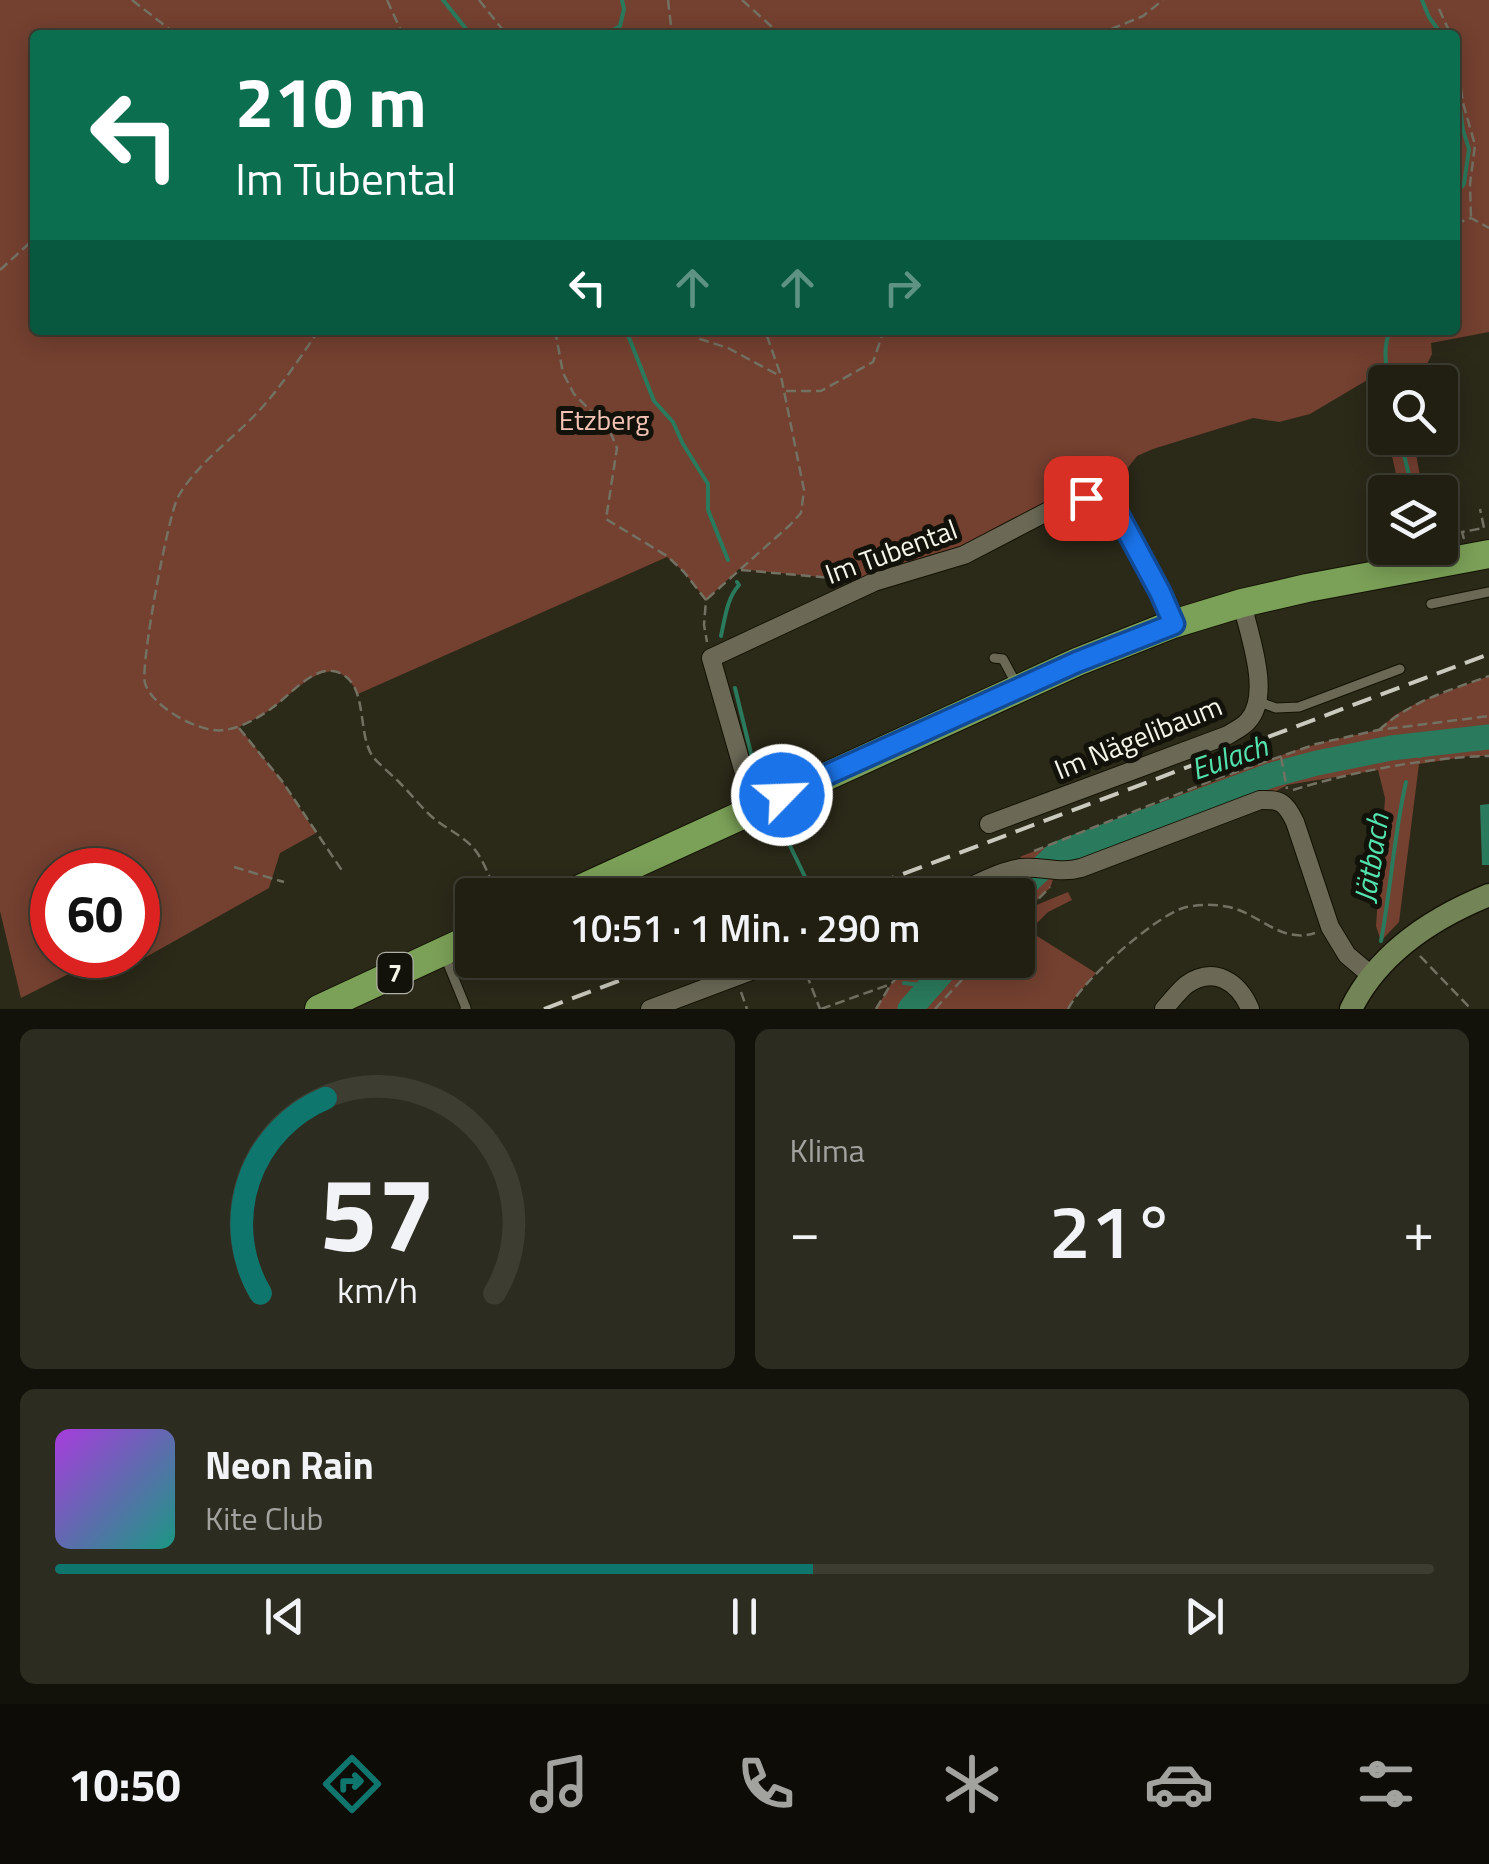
<!DOCTYPE html>
<html lang="de">
<head>
<meta charset="utf-8">
<style>
  :root { --surface:#201f12; --page:#2d2c20; --text:#f1f3f6; --muted:#a2a29f; --line:#3d3d32; --accent:#0f766e }
  body { margin:0; font-family:"Titillium Web",sans-serif; background:var(--page); color:var(--text); height:100vh; display:flex; flex-direction:column; font-size:38px; white-space:nowrap }
  * { box-sizing:border-box; margin:0 }
  p { font-size:32px; color:var(--muted) }
  .icon { flex:none; width:55px; height:55px; fill:none; stroke:currentColor; stroke-width:2; stroke-linecap:round; stroke-linejoin:round }
  .map { position:relative; height:1009px; overflow:hidden }
  .details { display:flex; flex-direction:column; gap:20px; padding:20px; background:#12110a; flex:1 }
  .details>* { flex:none }
  .guide { position:absolute; left:30px; top:30px; width:1430px; height:305px; border-radius:10px; box-shadow:0 5px 25px #0003,0 0 0 2px var(--line); background:#0b6e4f; color:#fff; overflow:hidden }
  .buttons { position:absolute; left:1368px; top:365px; display:grid; gap:20px }
  .buttons a { display:grid; place-items:center; width:90px; height:90px; border-radius:10px; background:var(--surface); box-shadow:0 5px 25px #0003,0 0 0 2px var(--line); font-size:50px }
  .speed { position:absolute; left:30px; top:848px; display:flex; gap:20px; font-size:50px; font-weight:700; text-align:center }
  .speed>* { display:grid; place-content:center; width:130px; height:130px; border-radius:50%; background:var(--surface); box-shadow:0 5px 25px #0003,0 0 0 2px var(--line); line-height:1 }
  .speed .limit { border:15px solid #d22; background:#fff; color:#111 }
  .pin { position:absolute; display:grid; place-items:center; width:85px; height:85px; color:#fff; margin:-42px; border-radius:20px; box-shadow:0 5px 15px #0006 }
  .me { position:absolute; width:110px; margin:-55px; rotate:66deg; stroke-linejoin:round; filter:drop-shadow(0 0 8px #0008) }
  .turn { display:flex; align-items:center; gap:35px; height:210px; padding:0 40px; font-size:45px }
  .turn .icon { width:130px; height:130px; stroke-width:2.5 }
  .turn b { display:block; font-size:70px; line-height:85px }
  .lanes { display:flex; align-items:center; height:95px; padding:0 40px; background:#0003; justify-content:center; gap:50px; direction:ltr }
  .lanes .off { opacity:.35 }
  .big { font-size:75px; font-weight:600; line-height:1.1 }
  .details .card { flex:1; display:flex; flex-direction:column; justify-content:center; gap:15px; min-width:0; padding:0 35px; border-radius:15px; background:var(--page) }
  .details .dial { align-items:center; gap:0 }
  .dial svg { height:260px; overflow:visible; fill:none; stroke:var(--line); stroke-width:7; stroke-linecap:round; text-anchor:middle }
  .dial text { fill:var(--text); stroke:none }
  .song { display:flex; align-items:center; gap:30px }
  .cover { width:120px; height:120px; border-radius:15px; background:linear-gradient(135deg,hsl(280 70% 55%),hsl(170 70% 35%)) }
  .played { height:10px; border-radius:5px; background:linear-gradient(90deg,var(--accent) 55%,var(--line) 55%) }
  .keys { display:flex; justify-content:space-around; direction:ltr }
  .heat { display:flex; justify-content:space-between; align-items:center; font-size:55px; direction:ltr }
  .details .tiles { flex:1; display:grid; gap:20px; grid-template-columns:1fr 1fr }
  .card:last-child { grid-column:span 2 }
  .trip { position:absolute; left:455px; top:878px; width:580px; height:100px; border-radius:10px; background:var(--surface); box-shadow:0 5px 25px #0003,0 0 0 2px var(--line); font-weight:600; line-height:100px; text-align:center }
  .dock { display:flex; height:160px; justify-content:space-around; align-items:center; background:#0d0c07; color:var(--muted) }
  .dock .icon { width:70px; height:70px }
  .dock .selected { color:var(--accent) }
  .dock b { font-size:45px; color:var(--text) }
  .map>svg:first-child { display:block }
  .green { fill:#744030; fill-rule:evenodd }
  .water { fill:#2a7a5d }
  .lines { fill:none; stroke-linecap:round; stroke-linejoin:round }
  .stream { stroke:#2a7a5d; stroke-width:4 }
  .river { stroke:#2a7a5d; stroke-width:25 }
  .lane-casing { stroke:#141203; stroke-width:11 }
  .street-casing { stroke:#141203; stroke-width:20 }
  .secondary-casing { stroke:#141203; stroke-width:25 }
  .primary-casing { stroke:#141203; stroke-width:30 }
  .path { stroke:#737162; stroke-width:2.5; stroke-dasharray:10 5; stroke-linecap:butt }
  .lane { stroke:#6b6956; stroke-width:9 }
  .street { stroke:#6b6956; stroke-width:18 }
  .secondary { stroke:#738457; stroke-width:22 }
  .primary { stroke:#7ba057; stroke-width:28 }
  .rail { stroke:#cbcabe; stroke-width:4; stroke-dasharray:20 10; stroke-linecap:butt }
  .route-casing { stroke:#114b97; stroke-width:25 }
  .route { stroke:#1a73e8; stroke-width:18 }
  .labels { text-anchor:middle; dominant-baseline:central; stroke-width:10; stroke-linejoin:round; paint-order:stroke }
  .shield { fill:#12120a; stroke:#b1b0a6; stroke-width:2.5 }
  .shield-label { font-size:25px; font-weight:bold; fill:#f5f4e9 }
  .park-label { font-size:28px; fill:#f2c3b4; stroke:#12120a }
  .street-label { font-size:28px; fill:#f5f4e9; stroke:#12120a }
  .water-label { font-size:30px; font-style:italic; fill:#53e1ae; stroke:#12120a }
</style>
</head>
<body>
<div class="map">
<svg width="1489" height="1009" viewBox="0 0 1489 1009">
  <rect width="100%" height="100%" fill="#2b2918"/>
  <path class="green" d="M0,0h1489v332l-58,11 1,11 -14,28h-33v40l-11,-46 -64,38 -31,8 -26,-4 -100,31 -16,7 -36,46 -15,-4 -122,57 -90,27 -135,-13 -33,31 -22,-28 -17,-15 -309,137c-24,-48 -57,-7 -84,13 -11,8 -23,14 -35,20l43,54 34,52 -36,20 -11,35 -123,69 -8,-11v-76h-86v85h54l-85,43 -21,-87zM35,35h1420v295h-1420z
    M1388,438h25l10,54h-23z
    M1489,676v80h-19l-51,8 -20,158 -18,19 -5,-15 9,-128 -7,-28 -91,15 -27,15 -204,72 -6,16 -21,20 39,-16 4,8 -24,12 -19,19 67,42 -23,27 -5,9h-192l15,-25 22,-24h105v-65h-54l42,-23 16,-16 268,-104 38,-11 50,-11 17,-15 22,-12z"/>
  <path class="water" d="M1489,804v61h-7l-2,-60z"/>
  <g class="lines">
    <path class="stream" d="M443,0l28,35
      M1422,0l7,17 13,18
      M605,35l15,-9 4,-17 -2,-9
      M1455,72l8,58 6,19 -5,35 -9,10
      M626,330l28,71 19,21 10,22 25,40v26l20,50
      M1389,382c-3,-16 -7,-37 2,-52
      M1401,438c2,19 9,35 11,54
      M721,636c4,-18 6,-38 18,-51l-2,-3
      M735,688l21,86
      M1454,734l8,5
      M1420,756l5,-13
      M779,823l29,60
      M1381,941c10,-53 13,-107 25,-159
      M880,960l12,12
      M904,983l26,3"/>
    <path class="river" d="M1013,895l44,-41 215,-79 45,-12 74,-15 98,-11
      M910,1009l43,-49"/>
    <defs>
      <path id="lane" d="M1431,604l58,-12
        M994,658l9,1 15,28
        M1259,702l17,6 23,-1 101,-38
        M444,954l22,54 -1,1"/>
      <path id="street" d="M754,808l-43,-150 163,-76 90,-27 96,-50 26,-7 15,4 18,12 41,78 13,32
        M989,824l239,-89c6,-4 15,-8 20,-14 24,-26 1,-86 -6,-118
        M952,895c22,-9 46,-24 70,-27 21,-2 37,6 59,0l179,-68c21,-1 26,3 35,22l35,105 17,28 25,21
        M650,1009l130,-49
        M1164,1009c7,-8 14,-17 22,-24 28,-20 53,-3 64,24"/>
      <path id="secondary" d="M1351,1009c28,-57 81,-91 138,-114"/>
      <path id="primary" d="M567,895l510,-233 96,-38 69,-21 65,-15 182,-34
        M319,1009l153,-71"/>
    </defs>
    <use href="#lane" class="lane-casing"/>
    <use href="#street" class="street-casing"/>
    <use href="#secondary" class="secondary-casing"/>
    <use href="#primary" class="primary-casing"/>
    <path class="path" d="M132,0l45,35
      M387,0l16,35
      M479,0l28,35
      M668,0l4,35
      M742,0l39,35
      M1439,9l12,26
      M1097,35l46,-19 20,-16
      M1455,44l8,59 12,42 -5,39 1,34
      M1455,224l16,-6 18,10
      M0,270l35,-32
      M319,330c-20,29 -39,59 -64,85 -25,26 -59,50 -77,82 -10,19 -38,168 -33,186 6,23 55,51 79,47 17,-2 34,-12 48,-22 19,-13 45,-48 70,-34 26,14 15,60 31,83 8,9 19,18 27,26 11,11 20,23 31,33 16,14 35,20 47,38 8,12 13,28 20,41
      M555,330l8,43 11,21 35,35 8,19 -11,71 61,37 17,16 22,28 -2,25 3,17
      M687,330l13,9 28,9 52,28
      M786,391h35l52,-29 11,-32
      M1464,539l-2,-7 22,-4 -4,-19
      M741,570l102,9
      M707,599l83,-74 11,-12 3,-23 -23,-114 -15,-43 -4,-3
      M239,728l43,53 61,91
      M1379,730c32,-29 71,-40 110,-54
      M1281,757l6,32
      M1293,790c57,-18 137,-33 196,-34
      M1034,851l182,-72 100,-35 62,-14 111,-14
      M234,867l50,15
      M1018,920l32,-33
      M1420,956l51,53
      M801,960l19,49
      M741,992l6,17
      M821,1009l70,-25
      M876,1009l15,-25 22,-24
      M935,1009l45,-49
      M1068,1009c14,-28 85,-91 115,-101 15,-4 31,-4 46,-1 31,7 52,37 86,26"/>
    <use href="#lane" class="lane"/>
    <use href="#street" class="street"/>
    <use href="#secondary" class="secondary"/>
    <use href="#primary" class="primary"/>
    <path class="rail" d="M847,895l642,-241
      M662,974l37,-14
      M544,1009l130,-49"/>
  </g>
  <g class="lines">
    <defs>
      <path id="route" d="M782,795l295,-133 97,-38 -14,-32 -42,-78 -17,-12 -15,-4"/>
    </defs>
    <use href="#route" class="route-casing"/>
    <use href="#route" class="route"/>
  </g>
  <g class="labels">
    <rect class="shield" x="377.5" y="953" width="35" height="40" rx="8"/>
    <g class="shield-label">
      <text x="395" y="973">7</text>
    </g>
    <g class="park-label">
      <text x="604" y="419">Etzberg</text>
    </g>
    <g class="street-label">
      <text transform="translate(891 551) rotate(-20)">Im Tubental</text>
      <text transform="translate(1138 737) rotate(-22)">Im Nägelibaum</text>
    </g>
    <g class="water-label">
      <text transform="translate(1229 757) rotate(-19)">Eulach</text>
      <text transform="translate(1371 858) rotate(-81)">Jätbach</text>
    </g>
  </g>
</svg>
<div class="buttons">
<a><svg class="icon" aria-label="search" viewBox="0 0 24 24"><circle cx="10" cy="10" r="6"/><path d="M15 15l6 6"/></svg></a>
<a><svg class="icon" aria-label="layers" viewBox="0 0 24 24"><path d="M12 4l9 5-9 5-9-5zM3 14l9 5 9-5"/></svg></a>
</div>
<div class="speed"><div class="limit">60</div></div>
<div class="pin" style="left:1086px;top:498px;background:#d93025"><svg class="icon" aria-label="arrive" viewBox="0 0 24 24"><path d="M6 21V4h12l-3 4 3 4H6"/></svg></div>
<svg class="me" style="left:782px;top:795px" viewBox="-20 -20 40 40"><circle r="17" fill="#1a73e8" stroke="#fff" stroke-width="3"/><path d="M0-11L8 9 0 5-8 9z" fill="#fff"/></svg>
<div class="trip">10:51 · 1 Min. · 290 m</div>
<div class="guide">
<div class="turn"><svg class="icon" aria-label="left" viewBox="0 0 24 24"><path d="M17 20v-9H6M10 6l-5 5 5 5"/></svg><div><b>210 m</b>Im Tubental</div></div>
<div class="lanes"><svg class="icon" aria-label="left" viewBox="0 0 24 24"><path d="M17 20v-9H6M10 6l-5 5 5 5"/></svg><svg class="icon off" aria-label="ahead" viewBox="0 0 24 24"><path d="M12 20V5M6 11l6-6 6 6"/></svg><svg class="icon off" aria-label="ahead" viewBox="0 0 24 24"><path d="M12 20V5M6 11l6-6 6 6"/></svg><svg class="icon off" aria-label="right" viewBox="0 0 24 24"><path d="M7 20v-9h11M14 6l5 5-5 5"/></svg></div>
</div>
</div>
<section class="details">
<div class="tiles">
<div class="card dial"><svg viewBox="0 0 100 80">
<path d="M14 69A42 42 0 1 1 86 69"/>
<path d="M14 69A42 42 0 0 1 34 9" stroke="#0f766e"/>
<text x="50" y="56" font-size="32" font-weight="700">57</text>
<text x="50" y="72" font-size="11">km/h</text>
</svg></div>
<div class="card"><p>Klima</p>
<div class="heat"><a>−</a><b class="big">21°</b><a>+</a></div>
</div>
<div class="card">
<div class="song"><i class="cover"></i><div><b>Neon Rain</b><p>Kite Club</p></div></div>
<div class="played"></div>
<div class="keys"><svg class="icon" aria-label="previous" viewBox="0 0 24 24"><path d="M18 5L8 12l10 7zM5 5v14"/></svg><svg class="icon" aria-label="pause" viewBox="0 0 24 24"><path d="M8 5v14M16 5v14"/></svg><svg class="icon" aria-label="next" viewBox="0 0 24 24"><path d="M6 5l10 7-10 7zM19 5v14"/></svg></div>
</div>
</div>
</section>
<nav class="dock">
<b>10:50</b>
<svg class="icon selected" aria-label="directions" viewBox="0 0 24 24"><path d="M12 3l9 9-9 9-9-9zM9 14v-3h6M13 9l2 2-2 2"/></svg>
<svg class="icon" aria-label="music" viewBox="0 0 24 24"><path d="M9 18V5l10-2v13"/><circle cx="6" cy="18" r="3"/><circle cx="16" cy="16" r="3"/></svg>
<svg class="icon" aria-label="phone" viewBox="0 0 24 24"><path d="M5 4h4l2 5-3 2q2 4 5 5l2-3 5 2v4C11 20 4 13 5 4z"/></svg>
<svg class="icon" aria-label="climate" viewBox="0 0 24 24"><path d="M12 3v18M4 7l16 10M4 17L20 7"/></svg>
<svg class="icon" aria-label="car" viewBox="0 0 24 24"><path d="M5 17H2v-5l4-1 3-4h7l3 4 3 1v5h-3M9 17h6M6 11h13"/><circle cx="7" cy="17" r="2"/><circle cx="17" cy="17" r="2"/></svg>
<svg class="icon" aria-label="filters" viewBox="0 0 24 24"><path d="M4 7h16M4 17h16"/><circle cx="9" cy="7" r="2"/><circle cx="15" cy="17" r="2"/></svg>
</nav>
</body>
</html>
